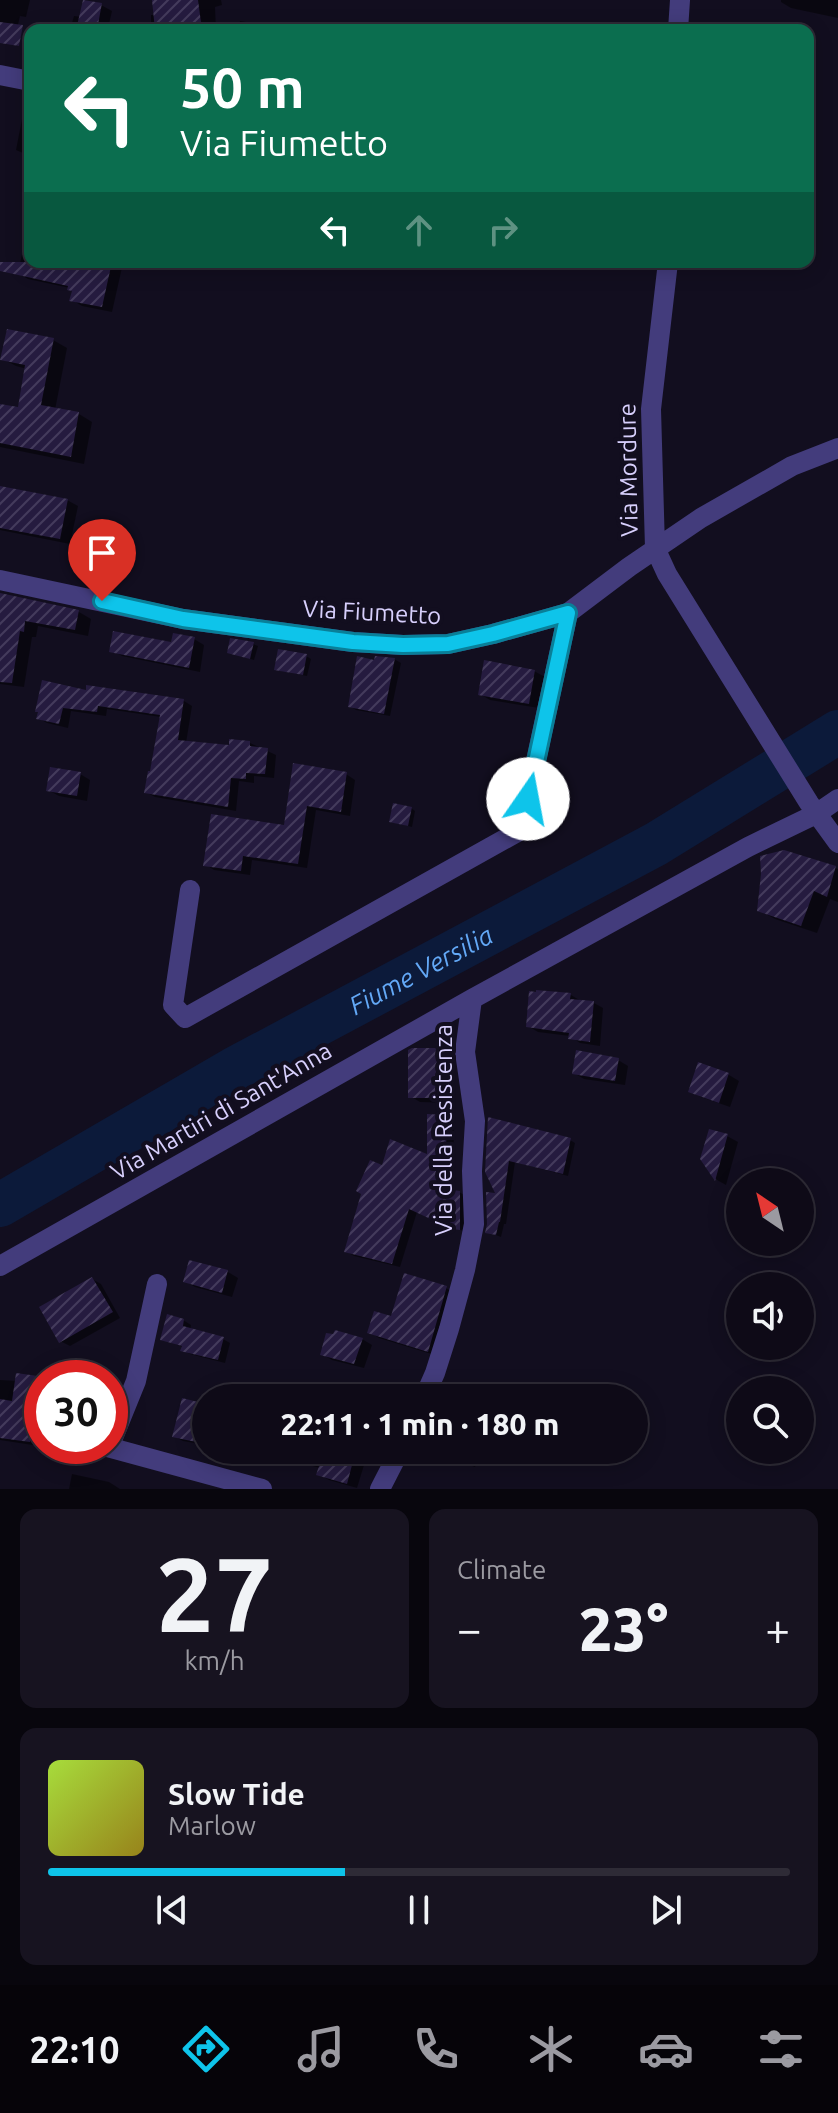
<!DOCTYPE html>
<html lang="en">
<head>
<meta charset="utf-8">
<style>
  :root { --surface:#0e0a17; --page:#171320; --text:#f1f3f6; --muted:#9b9aa1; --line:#2e2b36; --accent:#0ec4ea }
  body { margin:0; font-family:Ubuntu,sans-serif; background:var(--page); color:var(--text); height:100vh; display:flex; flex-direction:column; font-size:30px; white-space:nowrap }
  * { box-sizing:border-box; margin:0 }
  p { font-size:26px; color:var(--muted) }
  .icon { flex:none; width:44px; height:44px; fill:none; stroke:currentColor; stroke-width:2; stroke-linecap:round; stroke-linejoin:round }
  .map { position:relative; height:1489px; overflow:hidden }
  .drawer { display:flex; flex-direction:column; gap:20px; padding:20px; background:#08060d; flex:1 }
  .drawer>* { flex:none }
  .hud { position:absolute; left:24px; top:24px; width:790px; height:244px; border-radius:16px; box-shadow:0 4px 20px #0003,0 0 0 2px var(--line); background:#0b6e4f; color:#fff; overflow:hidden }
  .needle { width:52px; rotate:325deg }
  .tools { position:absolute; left:726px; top:1168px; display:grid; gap:16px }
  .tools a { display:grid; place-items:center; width:88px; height:88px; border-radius:50%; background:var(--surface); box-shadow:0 4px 20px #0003,0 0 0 2px var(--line); font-size:40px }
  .speed { position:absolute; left:24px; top:1360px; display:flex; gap:16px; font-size:40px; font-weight:700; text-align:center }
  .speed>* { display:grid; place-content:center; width:104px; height:104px; border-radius:50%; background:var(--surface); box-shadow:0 4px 20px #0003,0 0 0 2px var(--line); line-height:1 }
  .speed .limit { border:12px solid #d22; background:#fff; color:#111 }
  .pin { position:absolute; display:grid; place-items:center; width:68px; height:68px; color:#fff; margin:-82px -34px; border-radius:50% 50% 50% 0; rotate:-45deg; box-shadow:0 0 8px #0007 }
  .pin .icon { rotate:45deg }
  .me { position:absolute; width:88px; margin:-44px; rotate:12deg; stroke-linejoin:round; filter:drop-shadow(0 0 6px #0008) }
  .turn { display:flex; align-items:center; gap:28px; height:168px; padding:0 24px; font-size:36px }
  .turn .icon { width:104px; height:104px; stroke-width:2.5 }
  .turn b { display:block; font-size:56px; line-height:68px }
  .lanes { display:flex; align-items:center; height:76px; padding:0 24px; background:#0003; justify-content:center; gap:40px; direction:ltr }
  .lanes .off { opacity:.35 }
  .big { font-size:60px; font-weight:800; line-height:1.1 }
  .drawer .widget { flex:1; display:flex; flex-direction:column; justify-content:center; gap:12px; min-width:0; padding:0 28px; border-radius:16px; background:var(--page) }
  .drawer .dial { align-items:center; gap:0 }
  .dial b { font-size:104px; line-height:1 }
  .song { display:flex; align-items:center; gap:24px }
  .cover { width:96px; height:96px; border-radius:12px; background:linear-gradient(135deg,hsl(80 70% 55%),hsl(50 70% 35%)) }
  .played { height:8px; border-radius:4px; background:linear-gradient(90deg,var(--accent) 40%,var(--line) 40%) }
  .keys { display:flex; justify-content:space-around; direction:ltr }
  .heat { display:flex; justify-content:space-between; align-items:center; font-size:44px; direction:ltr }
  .drawer .tiles { flex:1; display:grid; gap:20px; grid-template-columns:1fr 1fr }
  .widget:last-child { grid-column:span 2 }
  .trip { position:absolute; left:192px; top:1384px; width:456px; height:80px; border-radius:40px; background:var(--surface); box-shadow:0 4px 20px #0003,0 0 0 2px var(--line); font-weight:800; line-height:80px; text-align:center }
  .tab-bar { display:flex; height:128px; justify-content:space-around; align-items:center; background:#060409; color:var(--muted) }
  .tab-bar .icon { width:56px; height:56px }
  .tab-bar .active { color:var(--accent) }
  .tab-bar b { font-size:36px; color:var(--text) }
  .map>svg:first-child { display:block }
  .shadow { fill:#0007 }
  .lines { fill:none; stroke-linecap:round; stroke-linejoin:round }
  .river { stroke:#0c1a3a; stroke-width:44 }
  .building { fill:url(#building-hatch) }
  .minor { stroke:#433c7c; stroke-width:20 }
  .route-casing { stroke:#097f98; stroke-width:20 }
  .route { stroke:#0ec4ea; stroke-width:14 }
  .labels { text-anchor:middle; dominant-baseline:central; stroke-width:8; stroke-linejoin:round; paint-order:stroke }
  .street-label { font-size:24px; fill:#d7cffc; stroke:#120e1f }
  .water-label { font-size:26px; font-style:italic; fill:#63a8f6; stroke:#120e1f }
</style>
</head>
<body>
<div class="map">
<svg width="838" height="1489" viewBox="0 0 838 1489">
  <defs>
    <pattern id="building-hatch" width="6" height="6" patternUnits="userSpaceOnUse" patternTransform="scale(2)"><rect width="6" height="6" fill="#251b3f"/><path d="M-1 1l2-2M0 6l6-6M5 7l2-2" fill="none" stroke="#443b5c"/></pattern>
  </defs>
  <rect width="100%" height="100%" fill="#120e1f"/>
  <path class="shadow" d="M0,0h30l-4,17 -6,-1 -4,17 -16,-3z
    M154,0h67l1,5 -7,2 1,23h-65v-15h5z
    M781,0h57v18l-47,-10 -10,-6z
    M101,5l11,6 -3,13 9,6h-48l4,-14 7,1z
    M240,21l28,5 7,4h-36z
    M24,109l6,1v46l-14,-6z
    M25,240l5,1v21l93,1 -11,49 -30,-6 -10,-6 2,-8 -4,-4 -42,-9 -10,-6z
    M53,340l14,8 -12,62 24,4 13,8 -8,42 -84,-17v-41l20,3 7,-40 -11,-3 -13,-7z
    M0,488l67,12 11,6 -8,38 -70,-14z
    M0,595l79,17 12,7 -3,17 -50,-10 -2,11h-4l-8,50 -24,-3z
    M194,639l10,6 -4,27 -78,-16 -10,-6z
    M253,644l5,2 -4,14 -20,-6z
    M306,656l5,3 -4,17 -26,-5z
    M394,659l7,4 -11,53 -34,-6 -6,-4z
    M534,671l11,6 -6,31 -49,-8 -10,-6z
    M87,693l97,8 8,5 -6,37 45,4 19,-4 26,12 -2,23 -20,-2v7l-15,-2 -3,30 -81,-14 -9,-5 15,-75 -54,-8 -1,7 -35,-5 -3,17 -21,-5 -9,-5z
    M295,766l51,8 9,6 -5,36 -34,-6 -9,58 -55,-8 -2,15 -36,-5 -9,-6 80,-37z
    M80,774l10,6 -3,21 -28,-5 -11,-6z
    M411,808l4,3 -3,16 -16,-4z
    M835,868l3,1v33l-8,-3 -13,34 -42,-14 -16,-9z
    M538,992l33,3 10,6 13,2 9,5 -3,38 -20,-3 -10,-7 -32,-4 -10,-6z
    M444,1050l10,6v47l-34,-1 -10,-6z
    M618,1060l10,6 -3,19 -41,-6 -10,-6z
    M700,1065l29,10 10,6 -9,26 -29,-10 -10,-5z
    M446,1117l8,4 -1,71h6l9,5v36l-51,-21 -17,55 -46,-11 -8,-5 37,-83 46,-11z
    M489,1120l81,20 5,3 -7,33 -53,-14 -9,62h-2l-3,13 -13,-5 10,-37z
    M710,1131l17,5 11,6 -12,43 -9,-5 -14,-21z
    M190,1262l38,10 10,6 -6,19 -37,-10 -10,-6z
    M92,1279l9,5 19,34 -50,28 -10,-5z
    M446,1288l10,6 -18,62 -59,-18 -9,-6z
    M183,1320l8,5 -1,5 33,9 7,4 -5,20 -35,-9 -7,-4v-3l-21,-8z
    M335,1337l27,2 10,6 -8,23 -32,-8 -10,-6z
    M18,1376l24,3v42l-3,25 -39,-6v-60l17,1z
    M110,1389l9,6 -2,16 -7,-1z
    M263,1394l16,4h-19z
    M206,1406v39l-23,-4 -9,-5z
    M267,1450h106l-6,16 -3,-1 -7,23 -28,-8 -10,-6 1,-6 -43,-12z
    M436,1450h46l-7,17 -31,-11 -9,-5z
    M72,1474l37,8 11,7h-51z"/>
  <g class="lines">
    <path class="river" id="s1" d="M0,1205l234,-136 422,-225 182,-112"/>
  </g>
  <path class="building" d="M83,0l19,3 -5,27h-21z
    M152,0h46l4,30h-47z
    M0,22l23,3 -4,21 -19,-3z
    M0,262h112l-10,45 -33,-6 3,-10 -5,-1 1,-4 -68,-15z
    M7,329l47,9 -13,67 38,7 -8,45 -71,-14v-39l18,3 7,-42 -25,-5z
    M0,486l68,13 -8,40 -60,-11z
    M0,593l79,17 -4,20 -50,-9 -1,11 -4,-1 -8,52 -12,-1z
    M113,631l58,11 2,-9 22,4 -6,31 -80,-16z
    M230,638l24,4 -4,17 -23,-6z
    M278,649l29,5 -4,21 -29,-5z
    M357,656l17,4 1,-4 20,2 -11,56 -36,-7z
    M484,660l51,10 -6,34 -51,-9z
    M42,680l44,10v-5l98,14 -6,41 51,5v-6l21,2v5l18,2 -3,26 -19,-1v6l-15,-1 -3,29 -84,-14 4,-22h2l10,-56 -62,-9 -1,6 -34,-4 -4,16 -23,-5 2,-7h-3z
    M293,763l54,9 -6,40 -34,-6 -9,58 -55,-8 -2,15 -38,-5 8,-52 73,11z
    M50,767l31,5 -4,24 -31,-5z
    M393,803l19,4 -4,19 -19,-4z
    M784,850l52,16 -9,31 -13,-6 -13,35 -44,-15 4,-37 -1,-18z
    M536,990l35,3 -1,6 24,2 -4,41 -22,-3 1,-6 -43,-6 3,-36 7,1z
    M412,1048h32v50h-36v-48z
    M576,1050l43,8 -4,23 -43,-7z
    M698,1062l31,11 -10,30 -31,-11z
    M427,1114l20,1 -2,74 15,2v39l-8,-1 -43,-20 -17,55 -48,-12 17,-58 -5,-3 14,-31 12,5 8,-26 37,15z
    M488,1117l83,21 -8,36 -54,-13 -9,61h-1l-3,13 -11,-2 2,-9 -1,-32 9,1 -10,-21z
    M709,1129l19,5 -13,47 -15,-22z
    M189,1260l39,10 -6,23 -39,-11z
    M404,1273l43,13 -19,66 -61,-19 7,-22 17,5z
    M92,1277l21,35 -54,31 -20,-36z
    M167,1314l17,5 -1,7 41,11 -6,23 -38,-9 2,-5 -22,-6z
    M335,1330l28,8 -9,26 -34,-9 6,-22 7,1z
    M16,1373l22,3 -8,66 -30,-4v-39l12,2z
    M182,1398l24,6v21l-5,18 -29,-6z
    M283,1450h73l-9,34 -31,-9 3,-9 -37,-10z"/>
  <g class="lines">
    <path class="minor" d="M678,30l2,-30
      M0,75l30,6
      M668,262l-17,147 4,139 12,26 142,229 29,40
      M0,580l183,39 170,23 50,3 45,-1 45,-10 75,-21 61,-46 72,-49 91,-52 46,-18
      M190,890l-17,115 12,13 336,-188 47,-217
      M0,1266l472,-267 276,-152 68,-33 22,-15
      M424,1398l11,-25 14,-44 16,-59 9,-46 -2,-53 3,-50 -10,-69 7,-53
      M110,1445l26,-64 21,-97
      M104,1446l158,43
      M380,1489l20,-39"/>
  </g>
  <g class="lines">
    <defs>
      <path id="route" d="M102,601l81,18 170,23 50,3 45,-1 45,-10 75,-21 -40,186"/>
    </defs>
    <use href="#route" class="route-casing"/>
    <use href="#route" class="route"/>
  </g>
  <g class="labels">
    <g class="street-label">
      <text transform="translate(628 470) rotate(-91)">Via Mordure</text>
      <text transform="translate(372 612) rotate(3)">Via Fiumetto</text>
      <text transform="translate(221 1111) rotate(-30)">Via Martiri di Sant'Anna</text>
      <text transform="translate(443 1130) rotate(-90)">Via della Resistenza</text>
    </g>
    <g class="water-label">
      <text stroke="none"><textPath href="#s1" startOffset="482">Fiume Versilia</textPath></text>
    </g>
  </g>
</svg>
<div class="tools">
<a><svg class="needle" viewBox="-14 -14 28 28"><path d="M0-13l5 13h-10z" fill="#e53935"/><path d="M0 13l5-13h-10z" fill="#9b9aa1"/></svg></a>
<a><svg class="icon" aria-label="sound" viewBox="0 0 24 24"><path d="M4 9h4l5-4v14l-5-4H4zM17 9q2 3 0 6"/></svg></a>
<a><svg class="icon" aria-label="search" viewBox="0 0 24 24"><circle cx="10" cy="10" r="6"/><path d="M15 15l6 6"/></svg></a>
</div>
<div class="speed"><div class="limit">30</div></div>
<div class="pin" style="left:102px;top:601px;background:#d93025"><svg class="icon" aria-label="arrive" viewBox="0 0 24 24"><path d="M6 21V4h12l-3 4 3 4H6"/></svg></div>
<svg class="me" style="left:528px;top:799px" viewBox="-20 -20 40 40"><circle r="19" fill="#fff"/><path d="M0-13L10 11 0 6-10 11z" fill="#0ec4ea"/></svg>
<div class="trip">22:11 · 1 min · 180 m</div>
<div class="hud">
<div class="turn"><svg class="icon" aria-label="left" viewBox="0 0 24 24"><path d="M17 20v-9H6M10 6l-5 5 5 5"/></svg><div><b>50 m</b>Via Fiumetto</div></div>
<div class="lanes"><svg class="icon" aria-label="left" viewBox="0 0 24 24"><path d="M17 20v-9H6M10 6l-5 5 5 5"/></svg><svg class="icon off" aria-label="ahead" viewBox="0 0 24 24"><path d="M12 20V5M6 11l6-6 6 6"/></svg><svg class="icon off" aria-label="right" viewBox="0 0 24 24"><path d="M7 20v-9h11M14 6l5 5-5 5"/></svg></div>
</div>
</div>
<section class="drawer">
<div class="tiles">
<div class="widget dial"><b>27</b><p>km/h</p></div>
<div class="widget"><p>Climate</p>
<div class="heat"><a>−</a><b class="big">23°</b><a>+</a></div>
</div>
<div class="widget">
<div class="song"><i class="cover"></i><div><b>Slow Tide</b><p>Marlow</p></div></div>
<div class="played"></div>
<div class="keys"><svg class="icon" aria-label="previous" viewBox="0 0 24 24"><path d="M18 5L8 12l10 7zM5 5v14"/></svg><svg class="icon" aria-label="pause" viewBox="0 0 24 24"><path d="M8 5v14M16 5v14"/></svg><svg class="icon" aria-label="next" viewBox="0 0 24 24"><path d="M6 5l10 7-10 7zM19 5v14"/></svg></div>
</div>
</div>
</section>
<nav class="tab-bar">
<b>22:10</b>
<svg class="icon active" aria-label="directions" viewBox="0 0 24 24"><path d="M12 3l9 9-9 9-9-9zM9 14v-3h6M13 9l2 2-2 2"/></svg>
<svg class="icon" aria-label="music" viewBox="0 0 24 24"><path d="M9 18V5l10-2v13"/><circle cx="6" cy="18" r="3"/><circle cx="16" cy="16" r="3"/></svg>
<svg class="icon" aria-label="phone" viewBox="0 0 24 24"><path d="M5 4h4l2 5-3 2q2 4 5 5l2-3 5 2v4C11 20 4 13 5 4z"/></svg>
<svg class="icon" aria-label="climate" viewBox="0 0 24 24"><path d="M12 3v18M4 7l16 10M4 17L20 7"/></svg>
<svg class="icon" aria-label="car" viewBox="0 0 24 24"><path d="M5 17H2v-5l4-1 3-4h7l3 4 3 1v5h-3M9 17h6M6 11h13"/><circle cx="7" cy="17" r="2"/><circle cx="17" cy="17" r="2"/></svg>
<svg class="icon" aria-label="filters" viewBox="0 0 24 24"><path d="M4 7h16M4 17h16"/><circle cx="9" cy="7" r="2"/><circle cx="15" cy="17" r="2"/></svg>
</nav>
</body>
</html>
